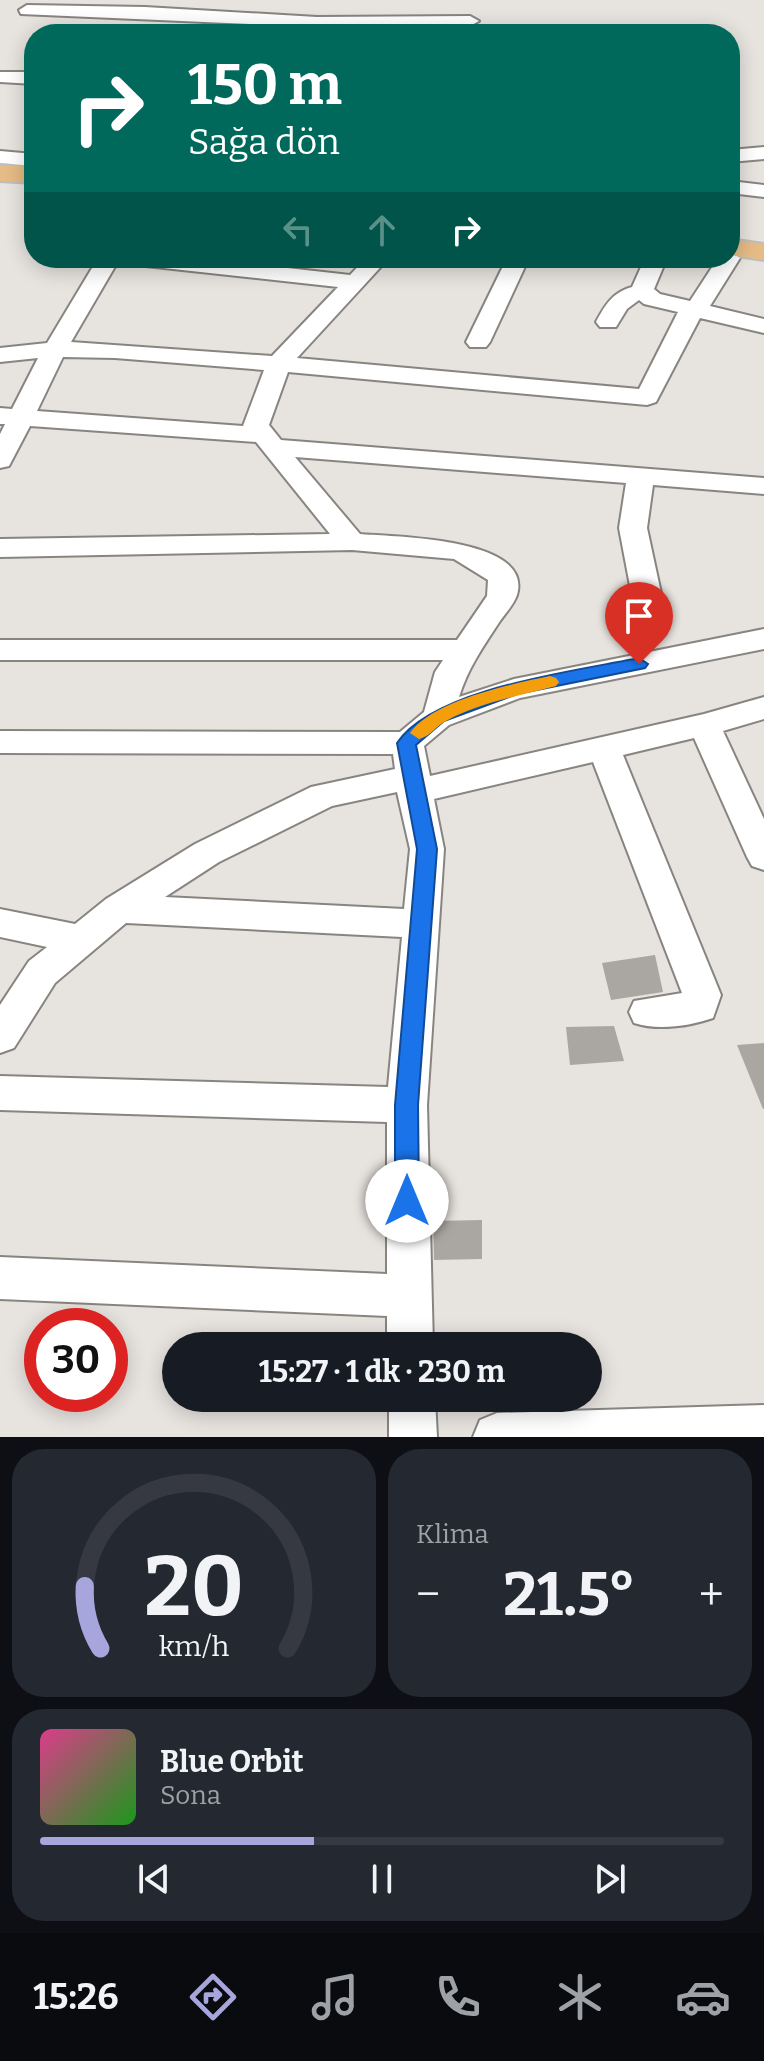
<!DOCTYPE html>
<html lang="tr">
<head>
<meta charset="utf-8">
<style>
  :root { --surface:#171b24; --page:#242831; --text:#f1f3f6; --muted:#9ea1a6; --line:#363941; --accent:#a6a5dc }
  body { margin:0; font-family:Bitter,serif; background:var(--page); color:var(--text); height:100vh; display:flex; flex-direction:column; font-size:30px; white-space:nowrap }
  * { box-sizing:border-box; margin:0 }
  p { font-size:26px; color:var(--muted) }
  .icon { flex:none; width:44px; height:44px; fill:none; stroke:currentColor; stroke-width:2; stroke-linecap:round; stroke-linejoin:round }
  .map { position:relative; height:1437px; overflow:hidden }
  .drawer { display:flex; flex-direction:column; gap:12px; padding:12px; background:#0d0f14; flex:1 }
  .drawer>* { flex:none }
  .top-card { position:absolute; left:24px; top:24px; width:716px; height:244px; border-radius:32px; box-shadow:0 4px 20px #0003; background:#00695c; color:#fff; overflow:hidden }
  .speed { position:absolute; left:24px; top:1308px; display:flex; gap:16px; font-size:40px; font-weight:700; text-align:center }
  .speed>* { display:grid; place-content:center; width:104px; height:104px; border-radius:50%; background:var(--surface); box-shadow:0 4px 20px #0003; line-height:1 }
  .speed .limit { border:12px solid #d22; background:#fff; color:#111 }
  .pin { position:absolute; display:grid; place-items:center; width:68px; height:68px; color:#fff; margin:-82px -34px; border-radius:50% 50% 50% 0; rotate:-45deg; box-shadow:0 0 8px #0007 }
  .pin .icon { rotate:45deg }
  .me { position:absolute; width:88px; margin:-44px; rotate:0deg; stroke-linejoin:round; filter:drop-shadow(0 0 6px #0008) }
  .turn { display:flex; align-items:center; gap:28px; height:168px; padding:0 32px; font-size:36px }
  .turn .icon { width:104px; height:104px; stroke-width:2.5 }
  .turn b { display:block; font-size:56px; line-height:68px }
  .lanes { display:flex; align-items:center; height:76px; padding:0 32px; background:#0003; justify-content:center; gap:40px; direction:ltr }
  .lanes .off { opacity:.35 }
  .big { font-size:60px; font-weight:700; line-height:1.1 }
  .drawer .widget { flex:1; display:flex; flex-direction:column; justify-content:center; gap:12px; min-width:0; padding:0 28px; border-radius:32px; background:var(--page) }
  .drawer .dial { align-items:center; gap:0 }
  .dial svg { height:208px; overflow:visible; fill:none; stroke:var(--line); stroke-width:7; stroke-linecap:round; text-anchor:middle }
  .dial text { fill:var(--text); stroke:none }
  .song { display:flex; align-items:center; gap:24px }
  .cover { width:96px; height:96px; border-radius:12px; background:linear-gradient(135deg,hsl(330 70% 55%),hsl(120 70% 35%)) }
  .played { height:8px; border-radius:4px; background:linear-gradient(90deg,var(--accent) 40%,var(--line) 40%) }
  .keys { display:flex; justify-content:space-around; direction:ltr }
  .heat { display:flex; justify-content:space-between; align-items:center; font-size:44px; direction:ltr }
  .drawer .tiles { flex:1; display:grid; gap:12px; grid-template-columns:1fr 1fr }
  .widget:last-child { grid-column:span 2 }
  .trip { position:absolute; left:162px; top:1332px; width:440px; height:80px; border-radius:40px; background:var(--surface); box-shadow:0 4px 20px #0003; font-weight:700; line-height:80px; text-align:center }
  .dock { display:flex; height:128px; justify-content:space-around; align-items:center; background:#090b0e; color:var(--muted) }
  .dock .icon { width:56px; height:56px }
  .dock .selected { color:var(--accent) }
  .dock b { font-size:36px; color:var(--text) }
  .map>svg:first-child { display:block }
  .building { fill:#aaa6a2 }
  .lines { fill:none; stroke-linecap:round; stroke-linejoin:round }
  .minor-casing { stroke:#888581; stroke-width:4 }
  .major-casing { stroke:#bfbebe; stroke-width:4 }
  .minor { fill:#fff; fill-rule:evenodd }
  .major { fill:#e5bb86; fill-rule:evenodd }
  .route { fill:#1a73e8; stroke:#114b97; stroke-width:2 }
  .slow { fill:#f59e0b }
</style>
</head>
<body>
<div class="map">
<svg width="764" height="1437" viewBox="0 0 764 1437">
  <rect width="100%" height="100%" fill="#e7e3df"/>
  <path class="building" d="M655,955l8,37 -52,8 -9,-37z
    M614,1026l10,35 -54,4 -4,-38z
    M764,1043v66h-1l-26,-64z
    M482,1220v39l-48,1 -1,-39z"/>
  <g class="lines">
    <defs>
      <path id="minor" d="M27,5l118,2 172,10 153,-1 9,5 -9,5 -153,1 -296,-13 -2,-4z
        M0,72h34v12l-34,-2z
        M764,147v12l-34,3v-12z
        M0,151l34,3v12l-34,-3z
        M730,181l34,4v12l-34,-4z
        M730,252l10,6 -30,48 54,13v14l-64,-15 -44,84 -9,3 -359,-33 -19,53 12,15 483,38v16l-111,-9 -6,43 17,79 -5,7 -10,2 -10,-2 -5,-7 -15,-79 7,-45 -331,-26 65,77c33,3 174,3 157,61 -3,9 -12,19 -17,26 -17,26 -32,47 -41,76l55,-18 250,-50v20l-244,49 -71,27 -25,21 6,30 274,-62 60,-17v22l-41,12 41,88v51l-12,-4 -5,-9 -53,-119 -71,17 98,240 -8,23c-23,8 -55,13 -79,5l-5,-11 5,-11 48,-8 -89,-231 -159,37 10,50 -17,256 6,241h-46v-30l-387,-17v-42l387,17v-152l-387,-12v-34l388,11 14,-150 -276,-14 -71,60 -41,65 -14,5v-48l29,-44 18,-14 -47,-10v-28l75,15 31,-25 89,-55 116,-57 84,-18 -2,-15 -393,-1v-22l400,1 24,-20 11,-40 8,-12h-443v-20h457l30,-44 1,-16 -34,-21 -102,-9 -352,7v-18l330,-5 -74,-92 -226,-16 -21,40 -9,2v-34l5,-10h-5v-16l12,1 26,-51 -38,4v-14l47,-5 51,-85h22l-49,84 201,14 66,-69 -202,-22 -11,-7h72l153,17 16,-17h23l-92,100 342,31 39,-77 -34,-8 -5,-4 -12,9 -11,18h-16l-4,-5c9,-17 17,-30 36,-35l13,-29h22l-13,31 6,5 30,7 28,-43h12zM63,357l52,1 149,12 -21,56 -206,-15zM397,792l13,57 -6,60 -239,-12 54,-35 113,-56z
        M507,258h22l-39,84 -4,5h-16l-4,-5z
        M389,1398h46l2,39h-48z
        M764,1405v32h-291l7,-17 17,-7z"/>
      <path id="major" d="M0,165l34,2v16l-34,-2z
        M730,239l34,5v16l-34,-5z"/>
    </defs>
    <use href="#minor" class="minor-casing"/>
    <use href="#major" class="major-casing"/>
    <use href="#minor" class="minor"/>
    <use href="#major" class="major"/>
  </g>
  <path class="route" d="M639,658l9,6 -3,4 -128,26 -73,27 -28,24 21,104 -19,256 1,96 -3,7 -9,3 -8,-3 -4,-7v-96l22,-256 -20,-106c37,-55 179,-72 242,-85z"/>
  <path class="slow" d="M550,676l6,2 3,4 -3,4c-36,10 -77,16 -110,35 -10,5 -15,15 -27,18l-9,-6c23,-33 102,-49 140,-57z"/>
</svg>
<div class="speed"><div class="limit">30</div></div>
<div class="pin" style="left:639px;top:664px;background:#d93025"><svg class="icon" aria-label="arrive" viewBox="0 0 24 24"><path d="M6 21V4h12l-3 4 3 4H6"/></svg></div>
<svg class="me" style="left:407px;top:1201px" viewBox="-20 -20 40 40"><circle r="19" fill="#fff"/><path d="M0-13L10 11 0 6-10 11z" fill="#1a73e8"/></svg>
<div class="trip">15:27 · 1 dk · 230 m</div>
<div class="top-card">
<div class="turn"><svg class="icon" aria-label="right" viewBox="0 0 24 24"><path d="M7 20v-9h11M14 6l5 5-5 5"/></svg><div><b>150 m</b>Sağa dön</div></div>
<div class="lanes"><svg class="icon off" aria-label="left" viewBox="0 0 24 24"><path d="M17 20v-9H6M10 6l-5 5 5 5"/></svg><svg class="icon off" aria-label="ahead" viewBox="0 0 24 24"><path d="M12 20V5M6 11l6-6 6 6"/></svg><svg class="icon" aria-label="right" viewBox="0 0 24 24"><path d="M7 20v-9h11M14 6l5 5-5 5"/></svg></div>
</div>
</div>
<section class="drawer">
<div class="tiles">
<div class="widget dial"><svg viewBox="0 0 100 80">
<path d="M14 69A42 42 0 1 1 86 69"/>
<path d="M14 69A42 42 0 0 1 8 45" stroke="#a6a5dc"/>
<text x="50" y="56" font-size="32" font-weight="700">20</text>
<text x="50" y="72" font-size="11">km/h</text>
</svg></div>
<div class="widget"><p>Klima</p>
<div class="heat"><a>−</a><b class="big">21.5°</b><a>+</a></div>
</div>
<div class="widget">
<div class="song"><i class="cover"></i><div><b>Blue Orbit</b><p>Sona</p></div></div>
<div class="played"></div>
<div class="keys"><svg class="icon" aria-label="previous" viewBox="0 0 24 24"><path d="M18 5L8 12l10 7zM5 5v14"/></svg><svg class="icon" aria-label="pause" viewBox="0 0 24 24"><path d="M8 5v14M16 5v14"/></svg><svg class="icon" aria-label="next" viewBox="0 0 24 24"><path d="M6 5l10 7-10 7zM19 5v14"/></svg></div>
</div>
</div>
</section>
<nav class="dock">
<b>15:26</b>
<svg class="icon selected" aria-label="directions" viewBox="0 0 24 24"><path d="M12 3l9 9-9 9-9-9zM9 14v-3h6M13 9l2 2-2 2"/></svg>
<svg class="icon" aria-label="music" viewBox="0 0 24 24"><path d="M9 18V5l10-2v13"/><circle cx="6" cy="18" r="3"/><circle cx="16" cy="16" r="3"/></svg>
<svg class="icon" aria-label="phone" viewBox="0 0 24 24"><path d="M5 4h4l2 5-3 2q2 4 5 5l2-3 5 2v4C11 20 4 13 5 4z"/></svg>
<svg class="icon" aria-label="climate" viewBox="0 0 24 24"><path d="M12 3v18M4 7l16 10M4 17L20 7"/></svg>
<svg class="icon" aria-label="car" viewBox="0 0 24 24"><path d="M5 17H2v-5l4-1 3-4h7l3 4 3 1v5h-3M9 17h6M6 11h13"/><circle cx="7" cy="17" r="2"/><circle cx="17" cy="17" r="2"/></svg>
</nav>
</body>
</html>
